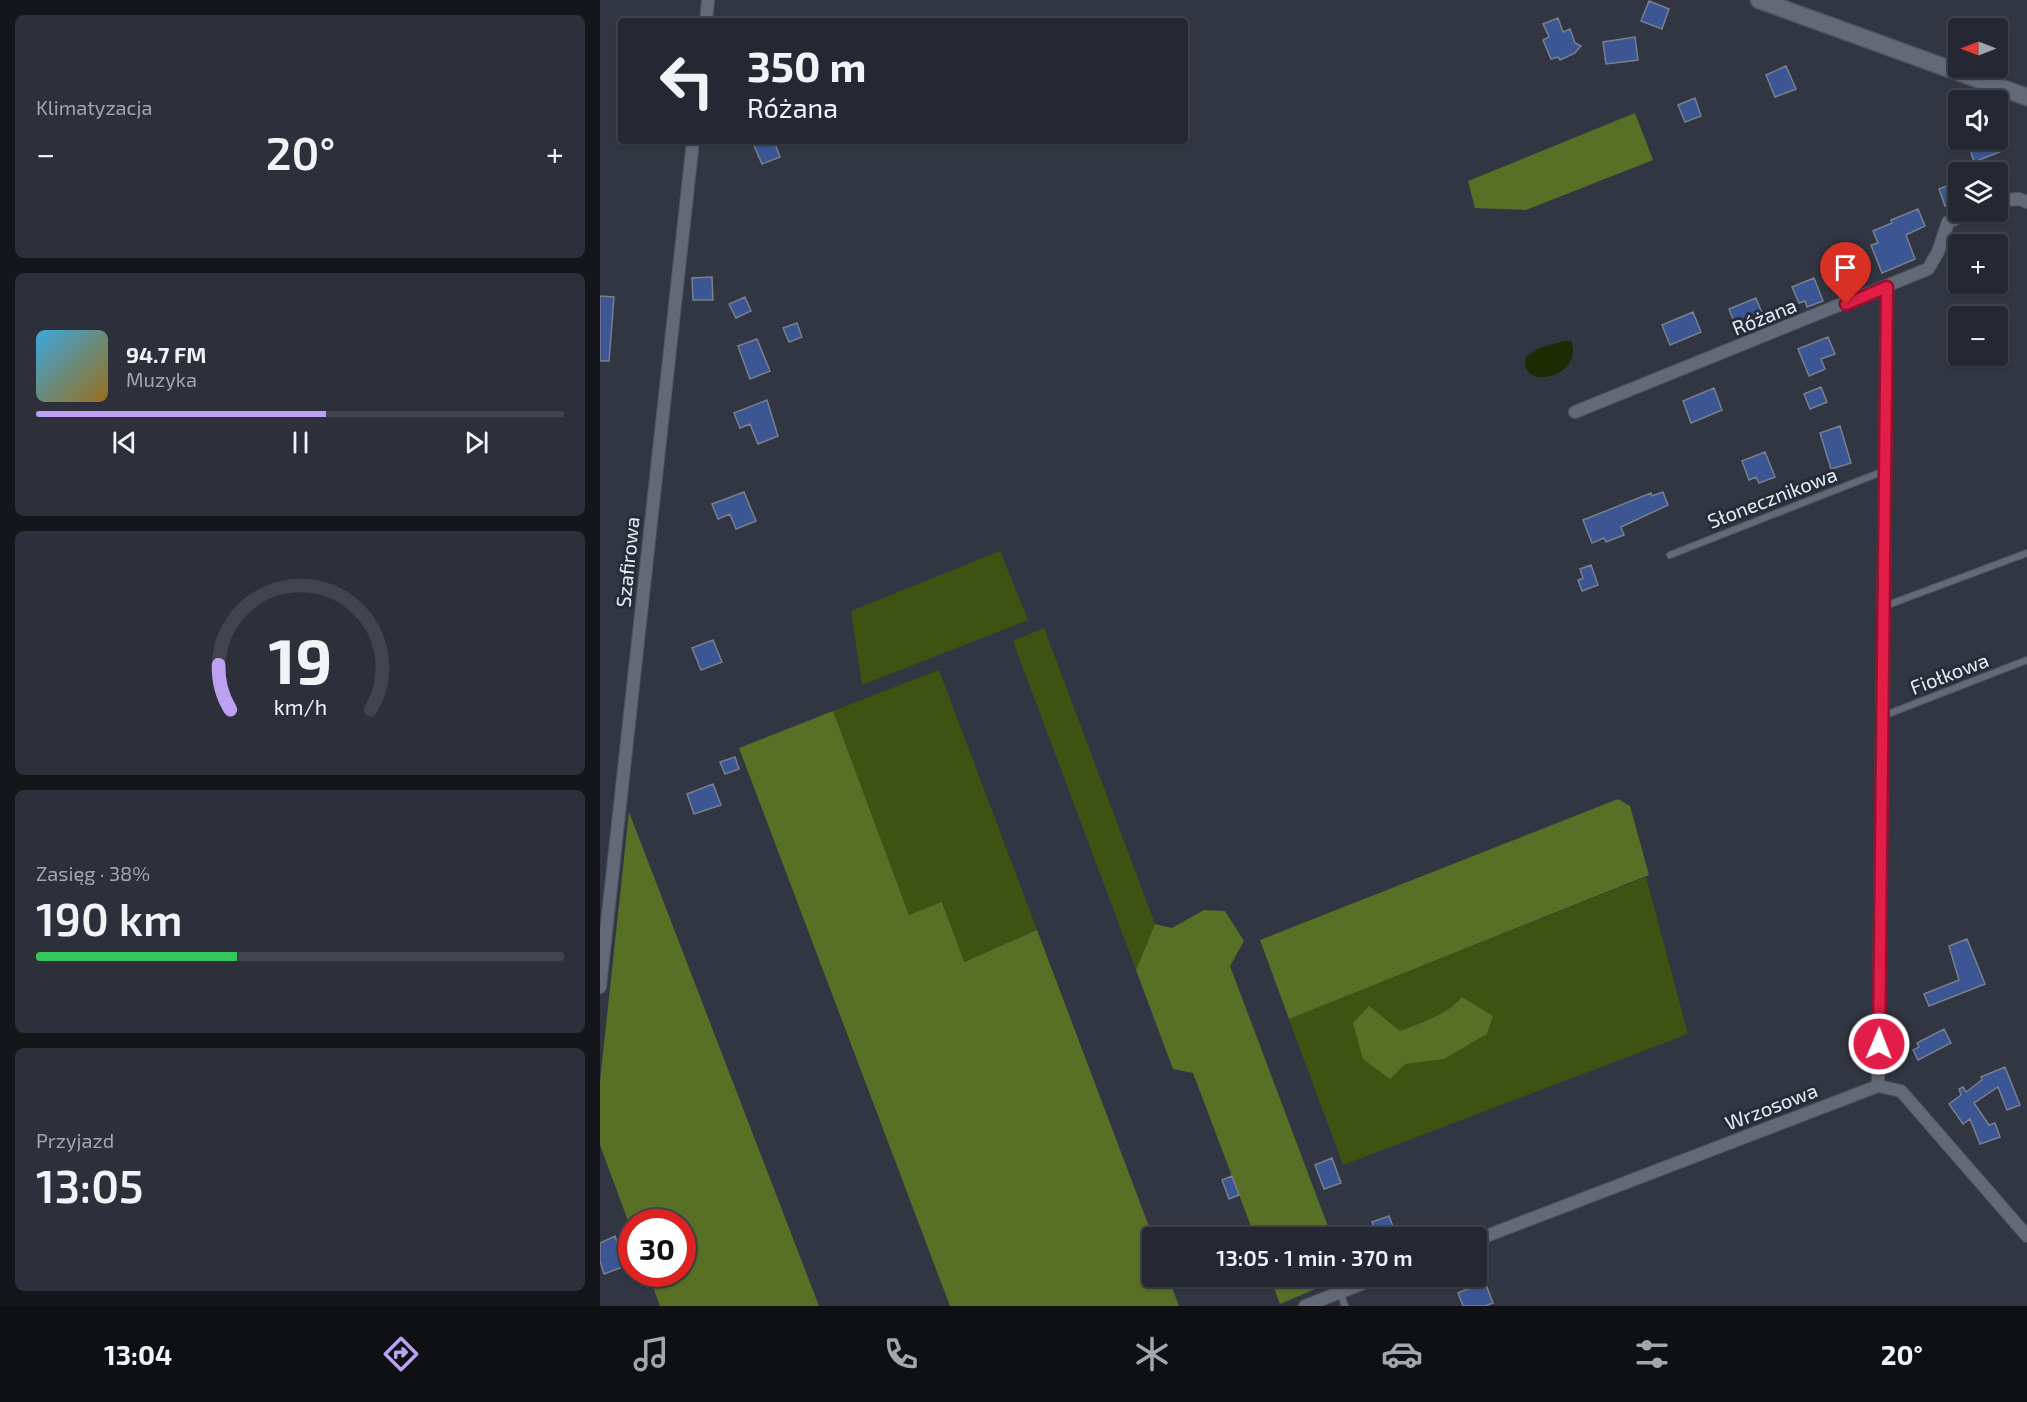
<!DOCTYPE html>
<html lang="pl">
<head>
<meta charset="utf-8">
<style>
  :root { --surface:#252832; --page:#2d303a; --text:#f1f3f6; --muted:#a3a6ac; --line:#42444d; --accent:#bca0f2 }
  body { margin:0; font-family:"Exo 2",sans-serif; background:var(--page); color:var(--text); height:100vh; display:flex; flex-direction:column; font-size:22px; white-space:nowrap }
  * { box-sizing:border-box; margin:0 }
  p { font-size:20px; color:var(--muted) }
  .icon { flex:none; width:33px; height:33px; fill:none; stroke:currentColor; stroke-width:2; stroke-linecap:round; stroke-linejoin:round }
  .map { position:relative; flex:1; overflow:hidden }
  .details { display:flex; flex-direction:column; gap:15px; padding:15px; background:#14161c; width:600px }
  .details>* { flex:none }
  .top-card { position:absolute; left:18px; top:18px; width:570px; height:126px; border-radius:6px; box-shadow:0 2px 4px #0004,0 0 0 2px var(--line); background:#252832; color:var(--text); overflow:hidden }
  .needle { width:39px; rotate:270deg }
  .tools { position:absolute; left:1348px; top:18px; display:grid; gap:12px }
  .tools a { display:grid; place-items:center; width:60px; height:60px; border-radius:6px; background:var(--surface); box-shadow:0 2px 4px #0004,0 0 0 2px var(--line); font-size:30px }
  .speed { position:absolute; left:18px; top:1209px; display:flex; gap:12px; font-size:30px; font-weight:700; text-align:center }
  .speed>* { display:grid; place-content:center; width:78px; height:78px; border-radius:50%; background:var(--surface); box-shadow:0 2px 4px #0004,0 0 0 2px var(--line); line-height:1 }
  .speed .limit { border:9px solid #d22; background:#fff; color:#111 }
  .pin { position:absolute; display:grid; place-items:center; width:51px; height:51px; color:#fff; margin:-62px -26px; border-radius:50% 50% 50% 0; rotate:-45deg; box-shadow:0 0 6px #0007 }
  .pin .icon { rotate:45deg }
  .me { position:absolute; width:66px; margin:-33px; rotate:1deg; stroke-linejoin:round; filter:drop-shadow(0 0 4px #0008) }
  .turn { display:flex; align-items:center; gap:21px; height:126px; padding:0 30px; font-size:27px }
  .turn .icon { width:78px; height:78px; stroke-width:2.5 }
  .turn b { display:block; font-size:42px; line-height:51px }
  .big { font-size:45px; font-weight:600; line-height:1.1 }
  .details .widget { flex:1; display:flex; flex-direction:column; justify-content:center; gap:9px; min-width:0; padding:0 21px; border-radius:9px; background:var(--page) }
  .details .dial { align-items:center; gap:0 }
  .dial svg { height:156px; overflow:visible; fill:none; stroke:var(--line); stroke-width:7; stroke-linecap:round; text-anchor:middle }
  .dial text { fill:var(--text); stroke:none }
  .song { display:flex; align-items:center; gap:18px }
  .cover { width:72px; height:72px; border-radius:9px; background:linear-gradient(135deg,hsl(200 70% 55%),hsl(40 70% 35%)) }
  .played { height:6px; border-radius:3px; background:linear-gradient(90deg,var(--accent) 55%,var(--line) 55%) }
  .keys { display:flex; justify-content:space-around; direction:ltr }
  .heat { display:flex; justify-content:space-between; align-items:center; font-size:33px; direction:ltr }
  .charge { height:9px; border-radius:4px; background:linear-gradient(90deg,#34c759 38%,var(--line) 0) }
  .trip { position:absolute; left:542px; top:1227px; width:345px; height:60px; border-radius:6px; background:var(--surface); box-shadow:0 2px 4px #0004,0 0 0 2px var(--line); font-weight:600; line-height:60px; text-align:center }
  .dock { display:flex; height:96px; justify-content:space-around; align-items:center; background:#0f1014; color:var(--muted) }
  .dock .icon { width:42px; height:42px }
  .dock .current { color:var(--accent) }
  .dock b { font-size:27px; color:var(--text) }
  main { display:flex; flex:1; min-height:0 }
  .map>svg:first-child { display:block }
  .green { fill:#3e5312; fill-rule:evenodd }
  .forest { fill:#577025 }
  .water { fill:#1d2a02 }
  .building { fill:#3b5693; stroke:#787f8d; stroke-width:1.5 }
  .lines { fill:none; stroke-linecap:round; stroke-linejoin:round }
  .service-casing { stroke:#4f545e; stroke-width:8 }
  .minor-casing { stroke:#4f545e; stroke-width:14 }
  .tertiary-casing { stroke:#4f545e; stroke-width:19 }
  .service { stroke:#636976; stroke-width:6 }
  .minor { stroke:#636976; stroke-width:12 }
  .tertiary { stroke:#636976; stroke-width:16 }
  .route-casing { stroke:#92132f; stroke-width:15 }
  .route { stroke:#e11d48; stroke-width:10 }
  .labels { text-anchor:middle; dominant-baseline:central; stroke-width:6; stroke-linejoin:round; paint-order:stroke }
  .street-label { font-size:20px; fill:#eaedf5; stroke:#272c38 }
</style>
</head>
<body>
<main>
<section class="details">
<div class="widget"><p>Klimatyzacja</p>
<div class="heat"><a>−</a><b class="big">20°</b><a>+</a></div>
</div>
<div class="widget">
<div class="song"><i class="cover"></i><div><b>94.7 FM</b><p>Muzyka</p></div></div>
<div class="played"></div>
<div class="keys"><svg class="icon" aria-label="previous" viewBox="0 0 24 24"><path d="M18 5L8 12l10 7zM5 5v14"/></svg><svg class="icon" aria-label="pause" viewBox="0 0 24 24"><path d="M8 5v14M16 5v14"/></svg><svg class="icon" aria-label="next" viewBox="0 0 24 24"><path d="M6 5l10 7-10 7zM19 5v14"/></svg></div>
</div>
<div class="widget dial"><svg viewBox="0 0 100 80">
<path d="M14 69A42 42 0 1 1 86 69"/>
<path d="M14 69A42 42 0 0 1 8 46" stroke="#bca0f2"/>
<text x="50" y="56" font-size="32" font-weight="700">19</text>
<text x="50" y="72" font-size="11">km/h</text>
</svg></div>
<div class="widget"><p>Zasięg · 38%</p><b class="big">190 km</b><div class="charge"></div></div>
<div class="widget"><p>Przyjazd</p><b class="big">13:05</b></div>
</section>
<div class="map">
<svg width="1427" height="1306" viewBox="0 0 1427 1306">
  <rect width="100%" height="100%" fill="#313642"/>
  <path class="green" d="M400,551l28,69 -166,65 -11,-74z
    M444,628l111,296 -19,46 -123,-329z
    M339,670l98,260 -74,32 -20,-59 -34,12 -76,-204z
    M1046,877l42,157 -345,131 -54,-146zM862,997l31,19 -6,18 -43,25 -39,5 -36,-57 31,24c22,-9 45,-16 62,-34z"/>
  <path class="forest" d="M1035,113l18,47 -127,50 -51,-2 -7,-27z
    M233,711l76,204 33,-13 22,60 73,-32 116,307 -1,39 16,1 11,29h-229l-211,-558z
    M1018,799l12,7 19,69 -360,144 -29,-79z
    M29,812l190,494h-159l-12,-32h34v-52h-50l-1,7 -31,-84v-64z
    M604,910l21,1 19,30 -14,25 102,271h-77l-62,-164 -20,-4 -37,-99 19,-46 17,4z
    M862,997l31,19 -6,18 -43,25 -39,5 -15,15 -27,-20 -10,-36 16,-17 31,25c23,-9 46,-16 62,-34z
    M746,1276l-66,28 -10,-27v-1z"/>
  <path class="water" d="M964,341h7c14,37 -54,51 -45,16l13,-9z"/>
  <path class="building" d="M1049,1l20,8 -7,20 -21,-8z
    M958,18l5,14 7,-3 5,14 6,3 -6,7 -15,7 -2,-3 -7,2 -8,-19 6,-3 -6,-13z
    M1035,37l3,23 -32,4 -3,-22z
    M1186,66l10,23 -21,8 -9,-22z
    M1095,98l6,18 -16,6 -7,-17z
    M1397,140l5,11 -28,11 -4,-13z
    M152,141h22l6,16 -18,7z
    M1359,181v19l-14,6 -6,-17z
    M1318,209l7,17 -19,9 9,24 -33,14 -11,-28 7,-2 -5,-12 19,-8 -1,-3z
    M112,277l1,23h-20l-1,-22z
    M1214,278l9,23 -16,6 -2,-6 -6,2 -7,-16z
    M0,296l14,1 -5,64h-9z
    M145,297l6,14 -15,7 -7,-14z
    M1156,298l10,25 -27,11 -10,-25z
    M1093,312l8,20 -31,13 -8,-20z
    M197,323l5,14 -13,5 -6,-14z
    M1228,337l7,17 -14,5 4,10 -16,7 -11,-27z
    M157,339l13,32 -20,8 -12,-33z
    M1221,387l6,15 -17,7 -6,-15z
    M1114,388l8,22 -31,13 -8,-22z
    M167,400l11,36 -20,8 -8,-20 -10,4 -6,-15z
    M1240,426l11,37 -20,6 -11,-36z
    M1165,452l10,25 -16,6 -3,-6 -7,3 -7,-19z
    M144,492l12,29 -20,8 -6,-15 -12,5 -6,-15z
    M1063,492l5,13 -47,22 3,8 -18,7 -2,-4 -12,5 -9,-23 68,-27 1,3z
    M991,565l7,20 -16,6 -4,-11 5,-2 -3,-9z
    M113,640l9,22 -21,8 -9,-22z
    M135,757l4,12 -14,5 -5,-12z
    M113,784l8,21 -27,9 -7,-20z
    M1367,939l18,45 -56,22 -5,-12 35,-14 -10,-34z
    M1344,1029l7,14 -33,17 -5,-10 6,-3 -2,-4z
    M1405,1067l15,38 -13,5 -9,-23 -24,16 15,22 6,-2 5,14 -20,7 -10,-25 -7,5 -14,-20 12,-9 -2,-6 4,-2 3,5 16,-12 -1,-3z
    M732,1158l9,25 -17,6 -9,-24z
    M632,1176l7,19 -10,4 -7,-19z
    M789,1216l5,13 -16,7 -6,-14z
    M15,1236l10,30 -21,8 -4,-13v-18z
    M885,1282l8,21 -8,3h-22l-5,-13z"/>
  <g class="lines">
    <defs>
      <path id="service" d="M1070,555l214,-84
        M1285,606l142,-53
        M1283,716l144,-56
        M740,1292l5,14"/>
      <path id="minor" d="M106,21l2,-21
        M1398,201l21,-2 8,3
        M975,412l353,-143 10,-17 10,-30 24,-10
        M0,987l93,-846
        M1278,1086l9,-799
        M876,1240l402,-154 23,5 126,145
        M705,1306l77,-30"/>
      <path id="tertiary" d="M1159,0l268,97"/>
    </defs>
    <use href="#service" class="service-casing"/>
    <use href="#minor" class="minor-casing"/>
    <use href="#tertiary" class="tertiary-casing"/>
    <use href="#service" class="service"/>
    <use href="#minor" class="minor"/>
    <use href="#tertiary" class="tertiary"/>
  </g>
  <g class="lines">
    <defs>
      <path id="route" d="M1246,304l41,-17 -8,757"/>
    </defs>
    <use href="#route" class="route-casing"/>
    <use href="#route" class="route"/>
  </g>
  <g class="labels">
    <g class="street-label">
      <text transform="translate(1164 316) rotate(-22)">Różana</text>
      <text transform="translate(1172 497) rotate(-21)">Słonecznikowa</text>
      <text transform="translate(27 562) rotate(-84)">Szafirowa</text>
      <text transform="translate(1349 673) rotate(-21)">Fiołkowa</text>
      <text transform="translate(1171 1106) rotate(-21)">Wrzosowa</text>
    </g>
  </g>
</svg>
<div class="tools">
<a><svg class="needle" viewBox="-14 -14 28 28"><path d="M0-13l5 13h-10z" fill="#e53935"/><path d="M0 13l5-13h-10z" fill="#a3a6ac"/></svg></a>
<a><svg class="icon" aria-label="sound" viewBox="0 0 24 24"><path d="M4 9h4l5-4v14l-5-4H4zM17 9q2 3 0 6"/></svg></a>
<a><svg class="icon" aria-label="layers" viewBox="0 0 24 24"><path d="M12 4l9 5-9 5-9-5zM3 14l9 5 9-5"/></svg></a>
<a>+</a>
<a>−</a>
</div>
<div class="speed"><div class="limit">30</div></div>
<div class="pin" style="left:1246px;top:304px;background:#d93025"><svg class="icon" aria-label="arrive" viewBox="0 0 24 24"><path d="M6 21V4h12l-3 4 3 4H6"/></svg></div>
<svg class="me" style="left:1279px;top:1044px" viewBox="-20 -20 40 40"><circle r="17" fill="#e11d48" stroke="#fff" stroke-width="3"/><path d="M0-11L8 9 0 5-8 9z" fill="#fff"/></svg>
<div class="trip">13:05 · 1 min · 370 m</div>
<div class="top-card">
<div class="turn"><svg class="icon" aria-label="left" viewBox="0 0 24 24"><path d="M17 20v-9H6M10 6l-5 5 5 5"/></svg><div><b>350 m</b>Różana</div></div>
</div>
</div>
</main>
<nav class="dock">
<b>13:04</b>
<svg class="icon current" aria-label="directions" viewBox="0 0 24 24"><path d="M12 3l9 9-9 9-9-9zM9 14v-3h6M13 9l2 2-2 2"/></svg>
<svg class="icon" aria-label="music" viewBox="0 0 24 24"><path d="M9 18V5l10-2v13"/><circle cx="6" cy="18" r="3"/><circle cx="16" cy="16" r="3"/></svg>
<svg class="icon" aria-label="phone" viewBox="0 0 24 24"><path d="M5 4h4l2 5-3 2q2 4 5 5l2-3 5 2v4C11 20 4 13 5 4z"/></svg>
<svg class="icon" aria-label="climate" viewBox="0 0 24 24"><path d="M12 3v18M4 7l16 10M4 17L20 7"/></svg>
<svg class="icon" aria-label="car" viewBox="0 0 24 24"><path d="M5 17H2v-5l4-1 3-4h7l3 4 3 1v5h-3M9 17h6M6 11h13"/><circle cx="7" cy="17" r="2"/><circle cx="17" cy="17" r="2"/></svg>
<svg class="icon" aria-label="filters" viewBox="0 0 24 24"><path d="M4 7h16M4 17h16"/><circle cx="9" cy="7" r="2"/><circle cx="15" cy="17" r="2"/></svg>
<b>20°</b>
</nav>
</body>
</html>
